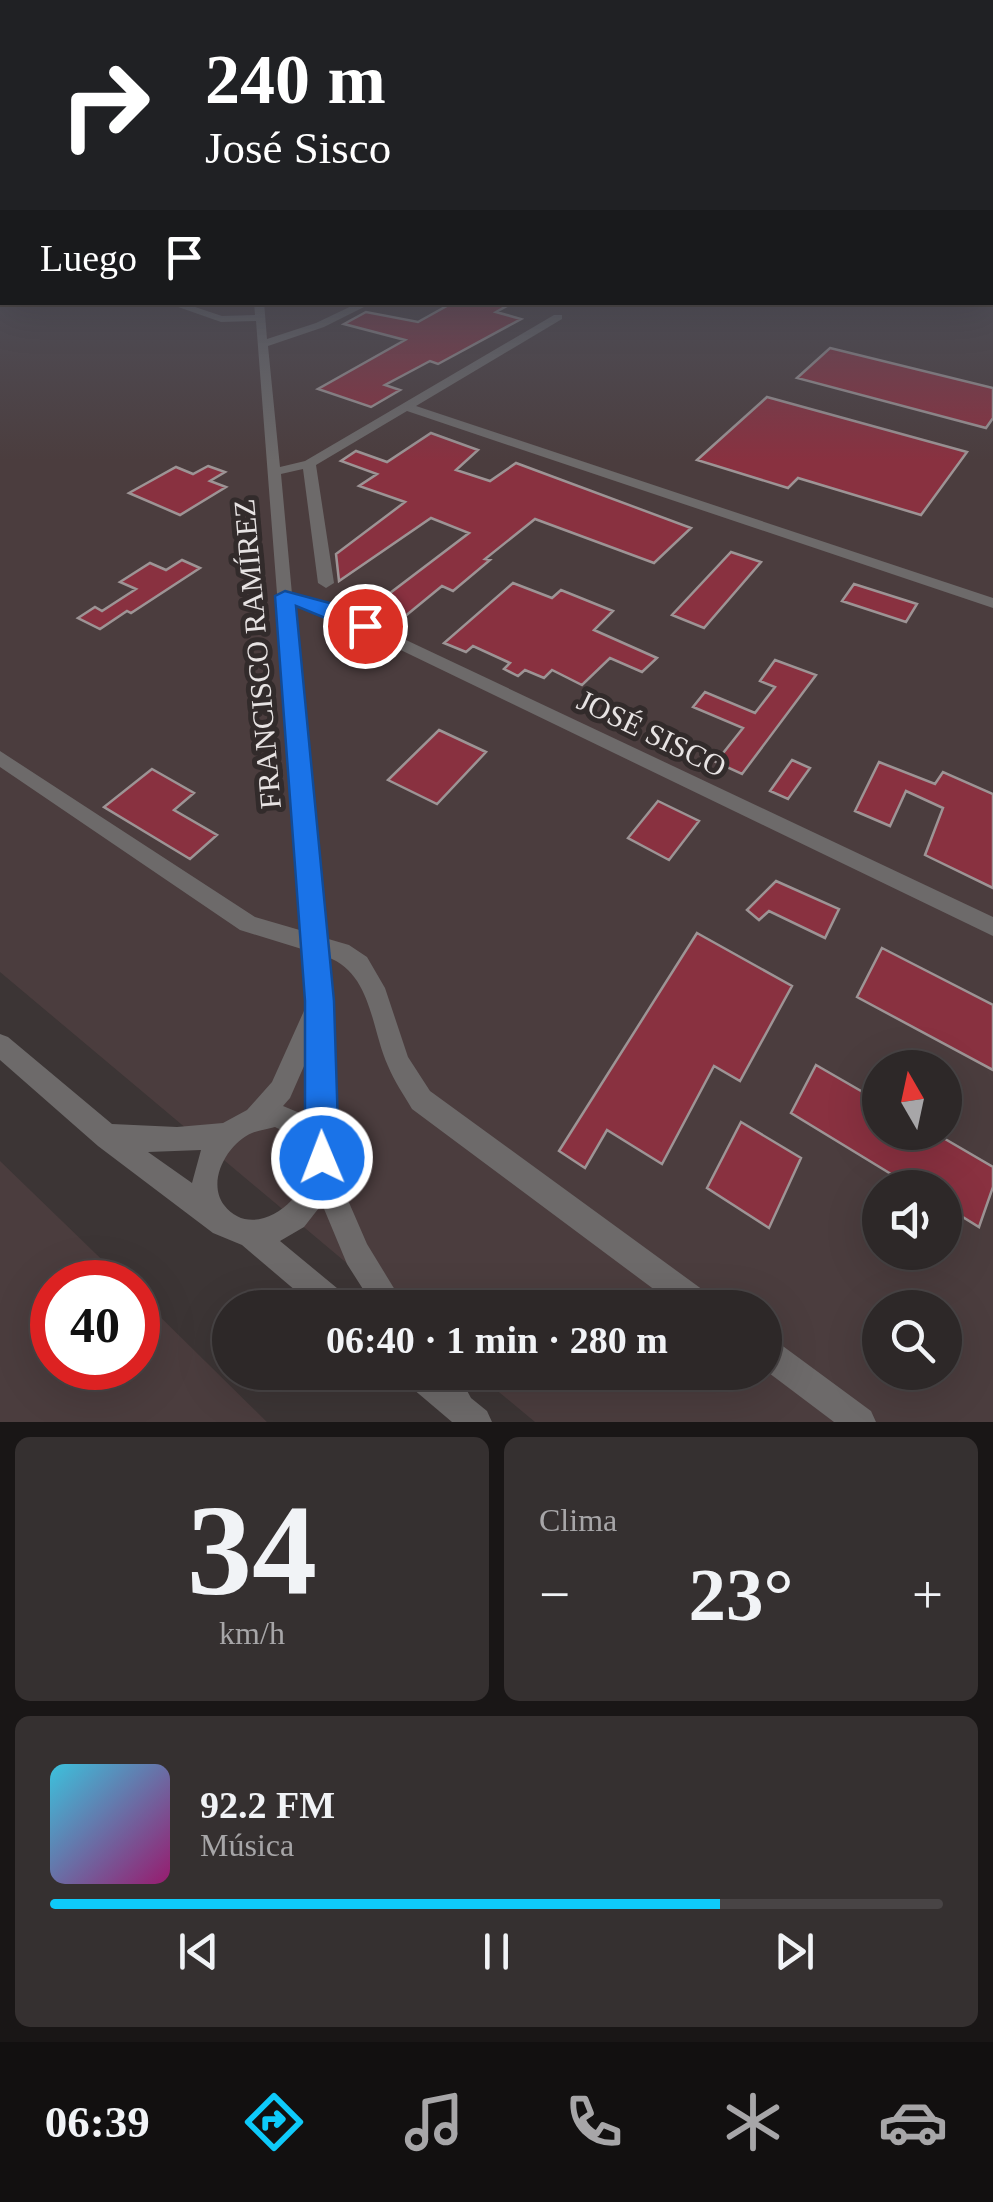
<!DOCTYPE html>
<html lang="es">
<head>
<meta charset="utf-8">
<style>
  :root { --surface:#2d2828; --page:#353030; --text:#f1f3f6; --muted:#a7a6a8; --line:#484445; --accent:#0ecafa }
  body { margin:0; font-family:"Times New Roman",serif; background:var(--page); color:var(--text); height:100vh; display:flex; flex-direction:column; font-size:38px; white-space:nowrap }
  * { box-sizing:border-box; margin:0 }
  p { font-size:32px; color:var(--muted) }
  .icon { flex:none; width:55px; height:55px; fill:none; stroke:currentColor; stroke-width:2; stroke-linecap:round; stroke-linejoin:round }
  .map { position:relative; height:1422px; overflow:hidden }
  .side { display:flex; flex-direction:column; gap:15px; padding:15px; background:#191616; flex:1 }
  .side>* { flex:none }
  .banner { position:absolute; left:0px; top:0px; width:995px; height:305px; box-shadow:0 10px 40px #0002,0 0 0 2px var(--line); background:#202124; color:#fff; overflow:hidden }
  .needle { width:65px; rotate:351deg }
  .controls { position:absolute; left:862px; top:1050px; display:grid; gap:20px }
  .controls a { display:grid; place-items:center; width:100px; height:100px; border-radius:50%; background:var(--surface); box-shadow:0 10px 40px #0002,0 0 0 2px var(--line); font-size:50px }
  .speed { position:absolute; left:30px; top:1260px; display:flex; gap:20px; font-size:50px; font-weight:700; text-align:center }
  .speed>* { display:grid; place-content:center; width:130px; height:130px; border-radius:50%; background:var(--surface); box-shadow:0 10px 40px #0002,0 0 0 2px var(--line); line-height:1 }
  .speed .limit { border:15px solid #d22; background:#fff; color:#111 }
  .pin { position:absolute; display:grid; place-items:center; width:85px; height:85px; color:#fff; margin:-42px; border:5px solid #fff; border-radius:50%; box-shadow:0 2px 10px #0007 }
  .me { position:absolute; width:110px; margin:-55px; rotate:359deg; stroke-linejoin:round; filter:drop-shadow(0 0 8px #0008) }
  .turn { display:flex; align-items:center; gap:35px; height:210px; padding:0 40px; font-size:45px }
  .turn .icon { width:130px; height:130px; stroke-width:2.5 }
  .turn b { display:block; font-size:70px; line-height:85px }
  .then { display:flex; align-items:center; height:95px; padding:0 40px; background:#0003; gap:20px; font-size:38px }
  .big { font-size:75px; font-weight:800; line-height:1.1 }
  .side .card { flex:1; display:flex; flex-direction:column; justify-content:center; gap:15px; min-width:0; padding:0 35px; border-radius:15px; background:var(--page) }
  .side .dial { align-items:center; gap:0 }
  .dial b { font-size:130px; line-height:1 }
  .song { display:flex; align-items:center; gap:30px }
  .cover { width:120px; height:120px; border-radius:15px; background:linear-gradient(135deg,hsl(190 70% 55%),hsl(320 70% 35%)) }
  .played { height:10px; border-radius:5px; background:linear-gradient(90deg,var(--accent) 75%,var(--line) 75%) }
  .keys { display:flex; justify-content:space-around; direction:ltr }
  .heat { display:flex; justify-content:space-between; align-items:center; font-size:55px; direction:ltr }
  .side .tiles { flex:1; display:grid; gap:15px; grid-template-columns:1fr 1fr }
  .card:last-child { grid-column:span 2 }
  .trip { position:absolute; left:212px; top:1290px; width:570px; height:100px; border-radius:50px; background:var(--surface); box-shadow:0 10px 40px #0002,0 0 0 2px var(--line); font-weight:800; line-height:100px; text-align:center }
  .tabs { display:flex; height:160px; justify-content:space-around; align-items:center; background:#121010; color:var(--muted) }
  .tabs .icon { width:70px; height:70px }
  .tabs .current { color:var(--accent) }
  .tabs b { font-size:45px; color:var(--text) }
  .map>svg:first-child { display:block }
  .built { fill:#4b3d3e; fill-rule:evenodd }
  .building { fill:#893140; stroke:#9d9495; stroke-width:2.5 }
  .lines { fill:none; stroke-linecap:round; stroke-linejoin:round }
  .minor { fill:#6d6a6a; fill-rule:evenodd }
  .route { fill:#1a73e8; stroke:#114b97; stroke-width:2.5 }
  .labels { text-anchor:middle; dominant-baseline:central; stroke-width:10; stroke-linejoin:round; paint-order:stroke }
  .street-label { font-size:30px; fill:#e7e3e3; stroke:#322b2b }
</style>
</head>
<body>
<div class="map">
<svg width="993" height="1422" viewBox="0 0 993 1422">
  <rect width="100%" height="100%" fill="#3c3535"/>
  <path class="built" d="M0,262l2,40h990l1,-40v1160h-458l-59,-49 289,-1v-64l-366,-1 -399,-335zM880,1068h65v64h-65zM880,1188h65v64h-65zM880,1308h65v64h-65z
    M0,1161l125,121h-73v86h86v-73l129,127h-267z"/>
  <path class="building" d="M454,302h60l-18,10 25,7 -83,45 -8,-3 -45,24 15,5 -29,17 -53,-18 87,-49 -61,-16 22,-12 52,10z
    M830,348l163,40v30l-7,10 -189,-50z
    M767,397l200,55 -46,63 -123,-37 -10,10 -91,-28z
    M431,433l47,17 -22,20 34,11 26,-18 175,65 -37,35 -119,-44 -50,40 5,1 -37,31 -11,-5 -44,36 -29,-13 100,-76 -38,-15 -92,63 -3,-27 69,-52 -46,-16 18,-12 -36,-13 15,-10 31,11z
    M208,466l17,6 -15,9 16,6 -46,28 -51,-22 47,-26 17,7z
    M731,552l30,10 -57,66 -32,-13z
    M182,560l18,8 -69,45 -4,-2 -27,18 -22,-11 17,-11 7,4 34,-22 -16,-7 30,-19 16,7z
    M513,583l39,15 9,-8 52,21 -19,19 63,28 -15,14 -32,-14 -28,27 -30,-15 -8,8 -19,-8 -7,6 -14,-7 6,-6 -37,-17 -7,6 -22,-9z
    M854,584l63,20 -11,18 -64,-21z
    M775,660l41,15 -74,99 -26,-12 27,-34 -50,-21 12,-15 50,21 20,-26 -15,-6z
    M439,730l47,22 -49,52 -49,-24z
    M792,760l18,8 -22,31 -18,-8z
    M879,762l56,22 8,-12 50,22v94l-68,-33 18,-47 -37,-17 -16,35 -35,-15z
    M152,769l42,24 -20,17 43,25 -27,24 -86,-52z
    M658,801l41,20 -30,39 -41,-22z
    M776,881l63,28 -14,29 -56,-27 -10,9 -12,-10z
    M697,933l95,53 -52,95 -26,-15 -52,98 -55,-34 -22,38 -26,-17z
    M882,948l111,57v65l-136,-73z
    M816,1065l64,37v30h53l60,35v20l-14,40 -34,-21v-18h-31l-123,-75z
    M741,1122l60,36 -32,70 -62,-40z"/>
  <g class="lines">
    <path class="minor" d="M164,302h16l42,14 33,-1 -1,-13h10l3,37 49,-16 44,-21h14l-50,25 -56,19 12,121 25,-6 249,-146h8v4l-146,87 577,192v10l-586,-197 -91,54 18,118 -8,5 -8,-5 -15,-114 -22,5 11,120 44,13 657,310v19l-669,-323 -31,-9 32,334 24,7 18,12 18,31 23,69 22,34 284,207 4,10h-39l-267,-199c-8,-14 -18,-28 -24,-43 -17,-37 -16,-93 -61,-109l5,44 2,167 33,76 39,64h-31l-28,-44 -25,-60 -18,23 -24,14 69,57 4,10h-37l-74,-63 -29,-12 -115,-87 -98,-86v-26l8,3 104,87 65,3 46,-4 24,-13 25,-28 36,-80 -3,-52 -65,-20 -240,-163v-16l255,166 48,14 -47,-610 -35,1zM308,1057l-1,59 -24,-10 7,-8zM275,1127c6,3 16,6 22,10 41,35 -36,116 -73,68 -18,-24 4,-62 28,-72 7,-3 16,-4 23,-6zM201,1150l-9,33 -44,-31z
      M765,1337l11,4 95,70 5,11h-42l-69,-52z
      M402,1372h55l14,26 16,13 5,11h-40l-46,-39z"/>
  </g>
  <linearGradient id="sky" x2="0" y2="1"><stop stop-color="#211d1d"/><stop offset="0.57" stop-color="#50515c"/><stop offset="1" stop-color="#50515c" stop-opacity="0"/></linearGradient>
  <rect width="993" height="461" fill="url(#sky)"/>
  <path class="route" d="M285,591l52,14 38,21 -3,5h-15l-61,-25 38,395 5,157 -5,12 -12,5 -12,-5 -5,-12v-157l-30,-405z"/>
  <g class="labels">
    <g class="street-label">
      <text transform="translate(257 654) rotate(-95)">FRANCISCO RAMÍREZ</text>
      <text transform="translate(652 733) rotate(26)">JOSÉ SISCO</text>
    </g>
  </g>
</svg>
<div class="controls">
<a><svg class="needle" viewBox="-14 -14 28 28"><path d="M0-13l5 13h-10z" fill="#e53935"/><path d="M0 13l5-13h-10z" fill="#a7a6a8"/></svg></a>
<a><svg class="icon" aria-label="sound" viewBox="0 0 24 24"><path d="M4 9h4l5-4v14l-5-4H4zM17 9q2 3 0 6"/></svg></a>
<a><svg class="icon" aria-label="search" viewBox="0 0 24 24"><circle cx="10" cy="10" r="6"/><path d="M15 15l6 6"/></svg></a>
</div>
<div class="speed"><div class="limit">40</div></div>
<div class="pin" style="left:365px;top:626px;background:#d93025"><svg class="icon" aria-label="arrive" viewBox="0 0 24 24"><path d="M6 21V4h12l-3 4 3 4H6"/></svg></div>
<svg class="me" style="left:322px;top:1158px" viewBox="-20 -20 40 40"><circle r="17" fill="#1a73e8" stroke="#fff" stroke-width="3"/><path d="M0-11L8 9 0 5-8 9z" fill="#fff"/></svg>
<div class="trip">06:40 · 1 min · 280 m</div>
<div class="banner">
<div class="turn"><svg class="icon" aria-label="right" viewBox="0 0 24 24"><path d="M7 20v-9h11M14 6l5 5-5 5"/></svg><div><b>240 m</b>José Sisco</div></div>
<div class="then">Luego<svg class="icon" aria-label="arrive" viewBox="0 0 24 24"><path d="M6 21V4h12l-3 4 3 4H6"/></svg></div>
</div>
</div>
<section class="side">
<div class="tiles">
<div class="card dial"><b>34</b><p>km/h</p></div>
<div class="card"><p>Clima</p>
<div class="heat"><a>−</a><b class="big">23°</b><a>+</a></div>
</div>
<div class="card">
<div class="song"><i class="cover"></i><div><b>92.2 FM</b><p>Música</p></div></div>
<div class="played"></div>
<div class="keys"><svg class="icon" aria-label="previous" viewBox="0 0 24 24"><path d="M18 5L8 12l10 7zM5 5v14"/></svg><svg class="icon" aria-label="pause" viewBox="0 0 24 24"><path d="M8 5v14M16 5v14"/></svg><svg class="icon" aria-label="next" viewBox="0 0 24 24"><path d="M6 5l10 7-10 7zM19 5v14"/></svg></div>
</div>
</div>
</section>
<nav class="tabs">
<b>06:39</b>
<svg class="icon current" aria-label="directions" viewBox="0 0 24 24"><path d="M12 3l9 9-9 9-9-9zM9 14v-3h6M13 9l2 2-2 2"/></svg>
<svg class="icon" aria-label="music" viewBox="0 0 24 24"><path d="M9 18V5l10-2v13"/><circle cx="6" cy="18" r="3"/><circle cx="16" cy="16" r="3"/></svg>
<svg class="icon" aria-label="phone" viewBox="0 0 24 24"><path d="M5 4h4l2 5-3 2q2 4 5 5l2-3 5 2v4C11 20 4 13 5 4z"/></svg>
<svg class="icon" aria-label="climate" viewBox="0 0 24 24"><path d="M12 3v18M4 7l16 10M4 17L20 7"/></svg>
<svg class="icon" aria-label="car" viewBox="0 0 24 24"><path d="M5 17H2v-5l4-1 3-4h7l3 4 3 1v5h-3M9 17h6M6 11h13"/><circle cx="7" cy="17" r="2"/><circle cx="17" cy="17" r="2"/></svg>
</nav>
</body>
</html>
